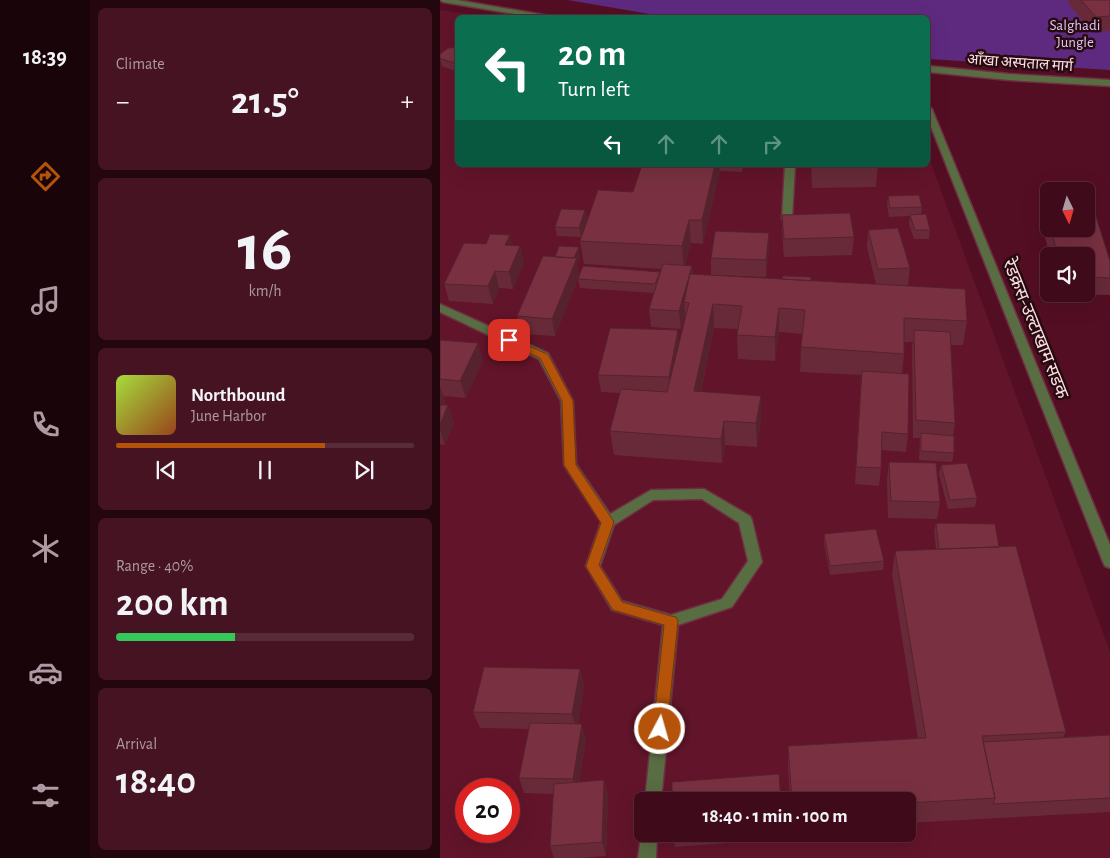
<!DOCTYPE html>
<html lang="en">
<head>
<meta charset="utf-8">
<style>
  :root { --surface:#3f0a1a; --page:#461323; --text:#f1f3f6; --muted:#ad9aa2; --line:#582b39; --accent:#b45309 }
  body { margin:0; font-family:"Alegreya Sans","Noto Sans Devanagari",sans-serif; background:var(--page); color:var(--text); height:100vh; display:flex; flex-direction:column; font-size:19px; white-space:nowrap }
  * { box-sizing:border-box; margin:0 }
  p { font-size:16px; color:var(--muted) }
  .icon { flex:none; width:28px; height:28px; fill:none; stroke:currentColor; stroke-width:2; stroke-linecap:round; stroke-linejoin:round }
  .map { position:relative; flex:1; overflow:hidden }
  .details { display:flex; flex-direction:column; gap:8px; padding:8px; background:#23060e; width:350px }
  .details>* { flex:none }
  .hud { position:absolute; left:15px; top:15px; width:475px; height:152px; border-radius:8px; box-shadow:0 5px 20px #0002,0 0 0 1px var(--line); background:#0b6e4f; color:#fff; overflow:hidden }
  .needle { width:32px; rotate:175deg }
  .controls { position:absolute; left:600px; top:182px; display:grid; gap:10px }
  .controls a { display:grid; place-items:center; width:55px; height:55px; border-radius:8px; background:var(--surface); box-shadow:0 5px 20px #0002,0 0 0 1px var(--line); font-size:25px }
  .speed { position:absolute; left:15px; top:778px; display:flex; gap:10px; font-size:25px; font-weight:700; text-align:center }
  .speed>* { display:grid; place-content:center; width:65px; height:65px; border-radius:50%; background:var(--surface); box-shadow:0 5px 20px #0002,0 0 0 1px var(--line); line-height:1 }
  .speed .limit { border:8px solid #d22; background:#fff; color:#111 }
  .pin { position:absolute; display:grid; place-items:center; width:42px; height:42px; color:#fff; margin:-21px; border-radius:10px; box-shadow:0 2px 8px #0006 }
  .me { position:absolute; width:55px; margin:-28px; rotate:6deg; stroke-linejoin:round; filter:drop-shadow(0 0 4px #0008) }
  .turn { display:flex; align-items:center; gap:18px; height:105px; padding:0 20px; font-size:22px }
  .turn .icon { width:65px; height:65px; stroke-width:2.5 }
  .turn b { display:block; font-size:35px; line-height:42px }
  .lanes { display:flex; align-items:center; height:48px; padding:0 20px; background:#0003; justify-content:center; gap:25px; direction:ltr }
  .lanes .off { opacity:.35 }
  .big { font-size:38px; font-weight:700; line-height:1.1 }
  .details .widget { flex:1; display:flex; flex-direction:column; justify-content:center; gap:8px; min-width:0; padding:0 18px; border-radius:8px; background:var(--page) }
  .details .dial { align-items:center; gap:0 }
  .dial b { font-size:65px; line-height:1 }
  .song { display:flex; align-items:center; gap:15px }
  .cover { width:60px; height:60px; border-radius:8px; background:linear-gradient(135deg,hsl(80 70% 55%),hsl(20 70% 35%)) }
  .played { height:5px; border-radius:2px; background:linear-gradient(90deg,var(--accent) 70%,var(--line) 70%) }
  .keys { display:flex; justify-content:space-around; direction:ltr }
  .heat { display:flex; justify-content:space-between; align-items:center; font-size:28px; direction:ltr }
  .charge { height:8px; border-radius:4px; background:linear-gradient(90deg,#34c759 40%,var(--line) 0) }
  .trip { position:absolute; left:194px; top:792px; width:282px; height:50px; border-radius:8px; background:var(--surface); box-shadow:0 5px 20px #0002,0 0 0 1px var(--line); font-weight:700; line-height:50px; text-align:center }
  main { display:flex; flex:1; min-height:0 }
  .dock { display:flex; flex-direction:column; width:90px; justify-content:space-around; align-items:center; background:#19040a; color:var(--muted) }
  .dock .icon { width:35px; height:35px }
  .dock .selected { color:var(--accent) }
  .dock b { font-size:22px; color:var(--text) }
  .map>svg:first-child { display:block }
  .built { fill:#62142a; fill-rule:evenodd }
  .green { fill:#5e2a80 }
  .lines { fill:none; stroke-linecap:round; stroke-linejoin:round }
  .service-casing { stroke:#6f2f42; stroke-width:3 }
  .minor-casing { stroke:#6f2f42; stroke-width:3 }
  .service { fill:#596d43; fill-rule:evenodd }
  .minor { fill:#596d43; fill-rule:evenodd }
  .wall { fill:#682a38 }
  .shaded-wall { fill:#55222e }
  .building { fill:#793141; stroke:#55222e }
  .route { fill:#b45309; stroke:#753606 }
  .labels { text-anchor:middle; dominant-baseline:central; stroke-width:5; stroke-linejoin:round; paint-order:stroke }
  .far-park-label { font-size:15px; fill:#dfc5f6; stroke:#280a11 }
  .far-street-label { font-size:15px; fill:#fadfe2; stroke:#280a11 }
  .street-label { font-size:18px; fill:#fadfe2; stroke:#280a11 }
</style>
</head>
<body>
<main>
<nav class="dock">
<b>18:39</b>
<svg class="icon selected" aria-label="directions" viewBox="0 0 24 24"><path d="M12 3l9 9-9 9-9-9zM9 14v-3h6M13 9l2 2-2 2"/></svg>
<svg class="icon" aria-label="music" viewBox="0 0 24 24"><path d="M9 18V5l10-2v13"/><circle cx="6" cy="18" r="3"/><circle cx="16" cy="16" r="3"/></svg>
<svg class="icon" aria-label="phone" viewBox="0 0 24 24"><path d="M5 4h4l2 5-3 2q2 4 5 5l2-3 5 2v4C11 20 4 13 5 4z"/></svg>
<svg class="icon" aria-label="climate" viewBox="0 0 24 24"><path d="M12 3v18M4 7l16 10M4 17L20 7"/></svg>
<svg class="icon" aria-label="car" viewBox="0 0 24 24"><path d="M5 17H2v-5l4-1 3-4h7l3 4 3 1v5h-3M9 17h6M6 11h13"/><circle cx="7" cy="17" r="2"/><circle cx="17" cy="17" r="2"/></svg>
<svg class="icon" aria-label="filters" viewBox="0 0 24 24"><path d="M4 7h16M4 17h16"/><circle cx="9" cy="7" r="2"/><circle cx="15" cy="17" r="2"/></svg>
</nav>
<section class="details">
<div class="widget"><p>Climate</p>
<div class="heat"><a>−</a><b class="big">21.5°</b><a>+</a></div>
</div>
<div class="widget dial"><b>16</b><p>km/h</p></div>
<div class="widget">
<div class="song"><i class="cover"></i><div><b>Northbound</b><p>June Harbor</p></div></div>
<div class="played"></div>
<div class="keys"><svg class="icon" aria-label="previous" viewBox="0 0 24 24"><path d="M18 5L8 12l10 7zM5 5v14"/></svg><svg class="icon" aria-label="pause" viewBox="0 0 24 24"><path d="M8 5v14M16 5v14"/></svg><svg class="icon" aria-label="next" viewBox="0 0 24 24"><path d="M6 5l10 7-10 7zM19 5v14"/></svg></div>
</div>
<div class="widget"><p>Range · 40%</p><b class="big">200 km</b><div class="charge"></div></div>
<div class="widget"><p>Arrival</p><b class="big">18:40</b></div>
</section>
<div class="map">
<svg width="670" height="858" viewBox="0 0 670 858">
  <rect width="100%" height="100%" fill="#540e23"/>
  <path class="built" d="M0,10l51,7 -33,1v147h470v-10l182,497v206h-670zM26,789h43v42h-43zM202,801h266v33h-266z"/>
  <path class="green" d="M128,0h542v70l-182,-11v-41l-261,-1z"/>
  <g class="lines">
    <defs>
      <path id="service" d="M345,165h10l-3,54 -5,3 -5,-3z
        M0,304l108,49 25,48 3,63 34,50 41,-24 53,-1 46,27 2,4 10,42 -30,45 -54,18 -17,176h-16l18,-176 -51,-15 -26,-44 15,-44 -37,-57 -3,-64 -22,-42 -99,-47zM262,499l37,24 9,38 -26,38 -51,16 -49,-14 -22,-35 14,-41 39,-25z
        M202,829v5h15l-1,24h-18z"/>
      <path id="minor" d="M0,0h17l104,18h-22l-96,-16z
        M488,66l81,8 101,6v6l-101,-6 -81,-8z
        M488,106l4,3 178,436v23l-5,-2 -2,-4 -175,-443z"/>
    </defs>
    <use href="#service" class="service-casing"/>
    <use href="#minor" class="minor-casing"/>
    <use href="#service" class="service"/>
    <use href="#minor" class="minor"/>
  </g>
  <path class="wall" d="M629,0h41v31l-18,1 -24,-29z
    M18,47v23h-6l-10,-4 -2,-8z
    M202,165h101l-1,7 -22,-1 -17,73 -12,-1 -6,22 7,1 1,9 183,9 -9,-37 1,-17 42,38 -2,17 -11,1 70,35 -4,24h-12l4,78 -2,13 1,17 -2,9 -33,-2 1,-22h-7l-1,-91 1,-5h-9v12l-2,20 6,60 -2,18 -25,-2v18l-2,18 -24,-2 6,-109 -61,-3 1,-25 2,-13 -24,-2 -4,29 -37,-2 -1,-24 1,-6 -24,-1 -13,64 60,28 -4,27 -32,-2 -3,18 -108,-8 -4,-24 10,-38 -19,-1 -3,-17 81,-31 6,-26v-4l-4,15 -30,-2 -2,-18 5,-16 -74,-5 -2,-9 82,-7v3l2,-6 -78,-5 -4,-23 53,-49z
    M371,165h67l-2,22 -64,1z
    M448,196l34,11 -1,7 9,16 -1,9h-15l-5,-15 1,-8 -21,1 -2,-12z
    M605,206h4v23h37l24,32v34l-51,-1h27v-38h-36l-9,-33z
    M145,210l2,9 -6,18 -24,-1 -2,-9z
    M342,215l72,22 -2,18 -68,2 -2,-25z
    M72,246h8l4,17 -11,26 -14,-1 -6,16 -44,-3 -5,-17z
    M329,250l-3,27 -55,-2v-17z
    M115,257h25l-3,7 2,12 -24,60 -34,-2 -4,-18z
    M0,340l38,3 5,17 -17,38 -23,-2 2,6 -1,3h4l6,18 -9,22 -5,-1z
    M449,462l51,40 -3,17 -49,-1 -1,-38z
    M501,465l36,33 -2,9 -27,2 -9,-35z
    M496,523l63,24 67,185 -3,5 47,-2v77l-202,11v-22h-118l-2,-34v-21l130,-7 -26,-165 3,-23 41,-2 -2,-17z
    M384,534l60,27 -1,9 -53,5 -6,-32z
    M140,669l4,17 -6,38 8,16 -7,42 25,-2 4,15 -2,61 -25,2h-27l-4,-12 3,-52 -29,-1 -5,-15 10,-49 -49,-1 -7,-16z
    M233,834h110v5l-108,8z"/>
  <path class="shaded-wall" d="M275,165h4l1,6 -17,73 -1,-24z
    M145,210l2,9 -6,18 -2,-9z
    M249,220l2,23 -7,27 -2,-24z
    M329,233v17l-3,27v-17z
    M70,235l4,17 -9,-7z
    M80,246l4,17 -11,26 -4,-17z
    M139,247l1,10 -3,7 2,12 -24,60 -3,-17z
    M252,266l1,17 -9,19 1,12 -4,15 -2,-18z
    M55,271l4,17 -6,16 -5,-18z
    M273,304l1,24 -18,87 -2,-24z
    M339,308v24l-4,29v-24z
    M238,330l1,18 -8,47 -2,-18z
    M38,343l5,17 -17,38 -6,-17z
    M0,386l5,16 -5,12z
    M321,396v24l-4,27 -1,-24z
    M8,405l6,18 -9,22 -5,-15v-5z
    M284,421l1,24 -3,18 -1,-24z
    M140,669l4,17 -7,44 -5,-16z
    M142,724l4,16 -9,54 -4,-15z
    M164,780l4,15 -2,61 -4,-14z"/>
  <path class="building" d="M641,0h29v16l-14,1z
    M18,47v15h-8l-10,-4v-4l8,-6z
    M202,165h73l-13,55h-13l-7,26 -102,-5 18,-51 35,2z
    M479,195l3,12 -32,1 -2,-12z
    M605,206h4v14z
    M646,207h7l17,54v17l-24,-1v-21h-28l-7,-27h35z
    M121,209l24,1 -6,18 -24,-1z
    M410,213l4,24 -70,2 -2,-24z
    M486,214l4,16h-15l-5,-15z
    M458,228l12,40 -32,1 -10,-39z
    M275,231l54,2 -3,27 -55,-2z
    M50,234l20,1 -5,10 15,1 -11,26 -14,-1 -7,15 -44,-2 20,-41 22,1z
    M119,246l20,1 -5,11 -19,-1z
    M103,256l34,2 -25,61 -35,-3z
    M223,264l29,2 -13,45 -30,-2z
    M143,266l77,6 -5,12 -77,-5z
    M250,274l275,15 2,32 -63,-3v36l-103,-7 4,-37 -26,-2 -4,29 -38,-2 5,-29 -29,-2 -19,87 67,5 -5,27 -32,-2 -3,18 -111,-8 11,-42 46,3 22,-89 -5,-1z
    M343,276l28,1v4l-29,-2z
    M170,328l68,2 -9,47 -71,-2z
    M474,330l36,2 5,91 -39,-3z
    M0,340l38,3 -18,38 -20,-2z
    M422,371l47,3 -1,60 -26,-2 -1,36 -25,-1z
    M0,405h8l-8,20z
    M481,433l33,3v17l-33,-2z
    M449,462l47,1 4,39 -49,-1z
    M527,463l10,35 -27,2 -9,-35z
    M496,523l59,1 4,23 -60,2z
    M436,529l8,32 -54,5 -6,-32z
    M576,546l50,186 -84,4 13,62 -87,5v-2h-116l-4,-55 138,-8 -31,-187z
    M44,667l96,2 -8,45 -99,-2z
    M90,723l52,1 -9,55 -54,-1z
    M670,735v63l-117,6 2,-6 -12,-56z
    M339,774l2,27h-109v-19z
    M164,780l-2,62 -52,4 4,-62z"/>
  <path class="route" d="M69,337l38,17 2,2 24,45 3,64 38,57 -15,43 23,37 49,14 5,1 2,4 -11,108 -2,5 -5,2 -5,-2 -2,-5 11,-104 -51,-15 -25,-40 -2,-4 15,-43 -37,-58 -2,-64 -22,-43 -35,-16 -1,-2 1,-2z"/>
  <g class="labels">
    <g class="far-park-label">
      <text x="635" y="25">Salghadi<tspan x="635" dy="17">Jungle</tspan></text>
    </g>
    <g class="far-street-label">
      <text transform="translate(580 63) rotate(4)">आँखा अस्पताल मार्ग</text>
    </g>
    <g class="street-label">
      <text transform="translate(595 329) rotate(68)">रेडक्रस-उल्टाखाम सडक</text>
    </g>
  </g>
</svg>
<div class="controls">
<a><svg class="needle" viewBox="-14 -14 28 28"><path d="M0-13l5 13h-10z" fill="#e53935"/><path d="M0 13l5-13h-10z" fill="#ad9aa2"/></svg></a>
<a><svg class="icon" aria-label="sound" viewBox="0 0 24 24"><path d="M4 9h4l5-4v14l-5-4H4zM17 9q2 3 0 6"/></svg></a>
</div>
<div class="speed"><div class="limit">20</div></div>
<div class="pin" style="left:69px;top:340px;background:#d93025"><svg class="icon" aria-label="arrive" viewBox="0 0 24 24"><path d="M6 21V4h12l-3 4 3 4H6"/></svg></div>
<svg class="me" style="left:220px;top:729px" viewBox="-20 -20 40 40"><circle r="17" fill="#b45309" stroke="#fff" stroke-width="3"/><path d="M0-11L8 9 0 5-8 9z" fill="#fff"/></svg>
<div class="trip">18:40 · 1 min · 100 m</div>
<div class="hud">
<div class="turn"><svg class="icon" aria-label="left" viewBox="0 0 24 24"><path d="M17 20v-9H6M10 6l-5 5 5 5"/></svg><div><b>20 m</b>Turn left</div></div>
<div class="lanes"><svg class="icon" aria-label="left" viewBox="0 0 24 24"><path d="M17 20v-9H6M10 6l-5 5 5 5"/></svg><svg class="icon off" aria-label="ahead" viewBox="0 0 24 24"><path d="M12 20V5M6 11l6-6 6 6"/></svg><svg class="icon off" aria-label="ahead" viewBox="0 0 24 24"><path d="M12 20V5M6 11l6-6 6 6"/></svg><svg class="icon off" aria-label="right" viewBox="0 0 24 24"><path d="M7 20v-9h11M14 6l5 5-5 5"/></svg></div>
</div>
</div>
</main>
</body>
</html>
